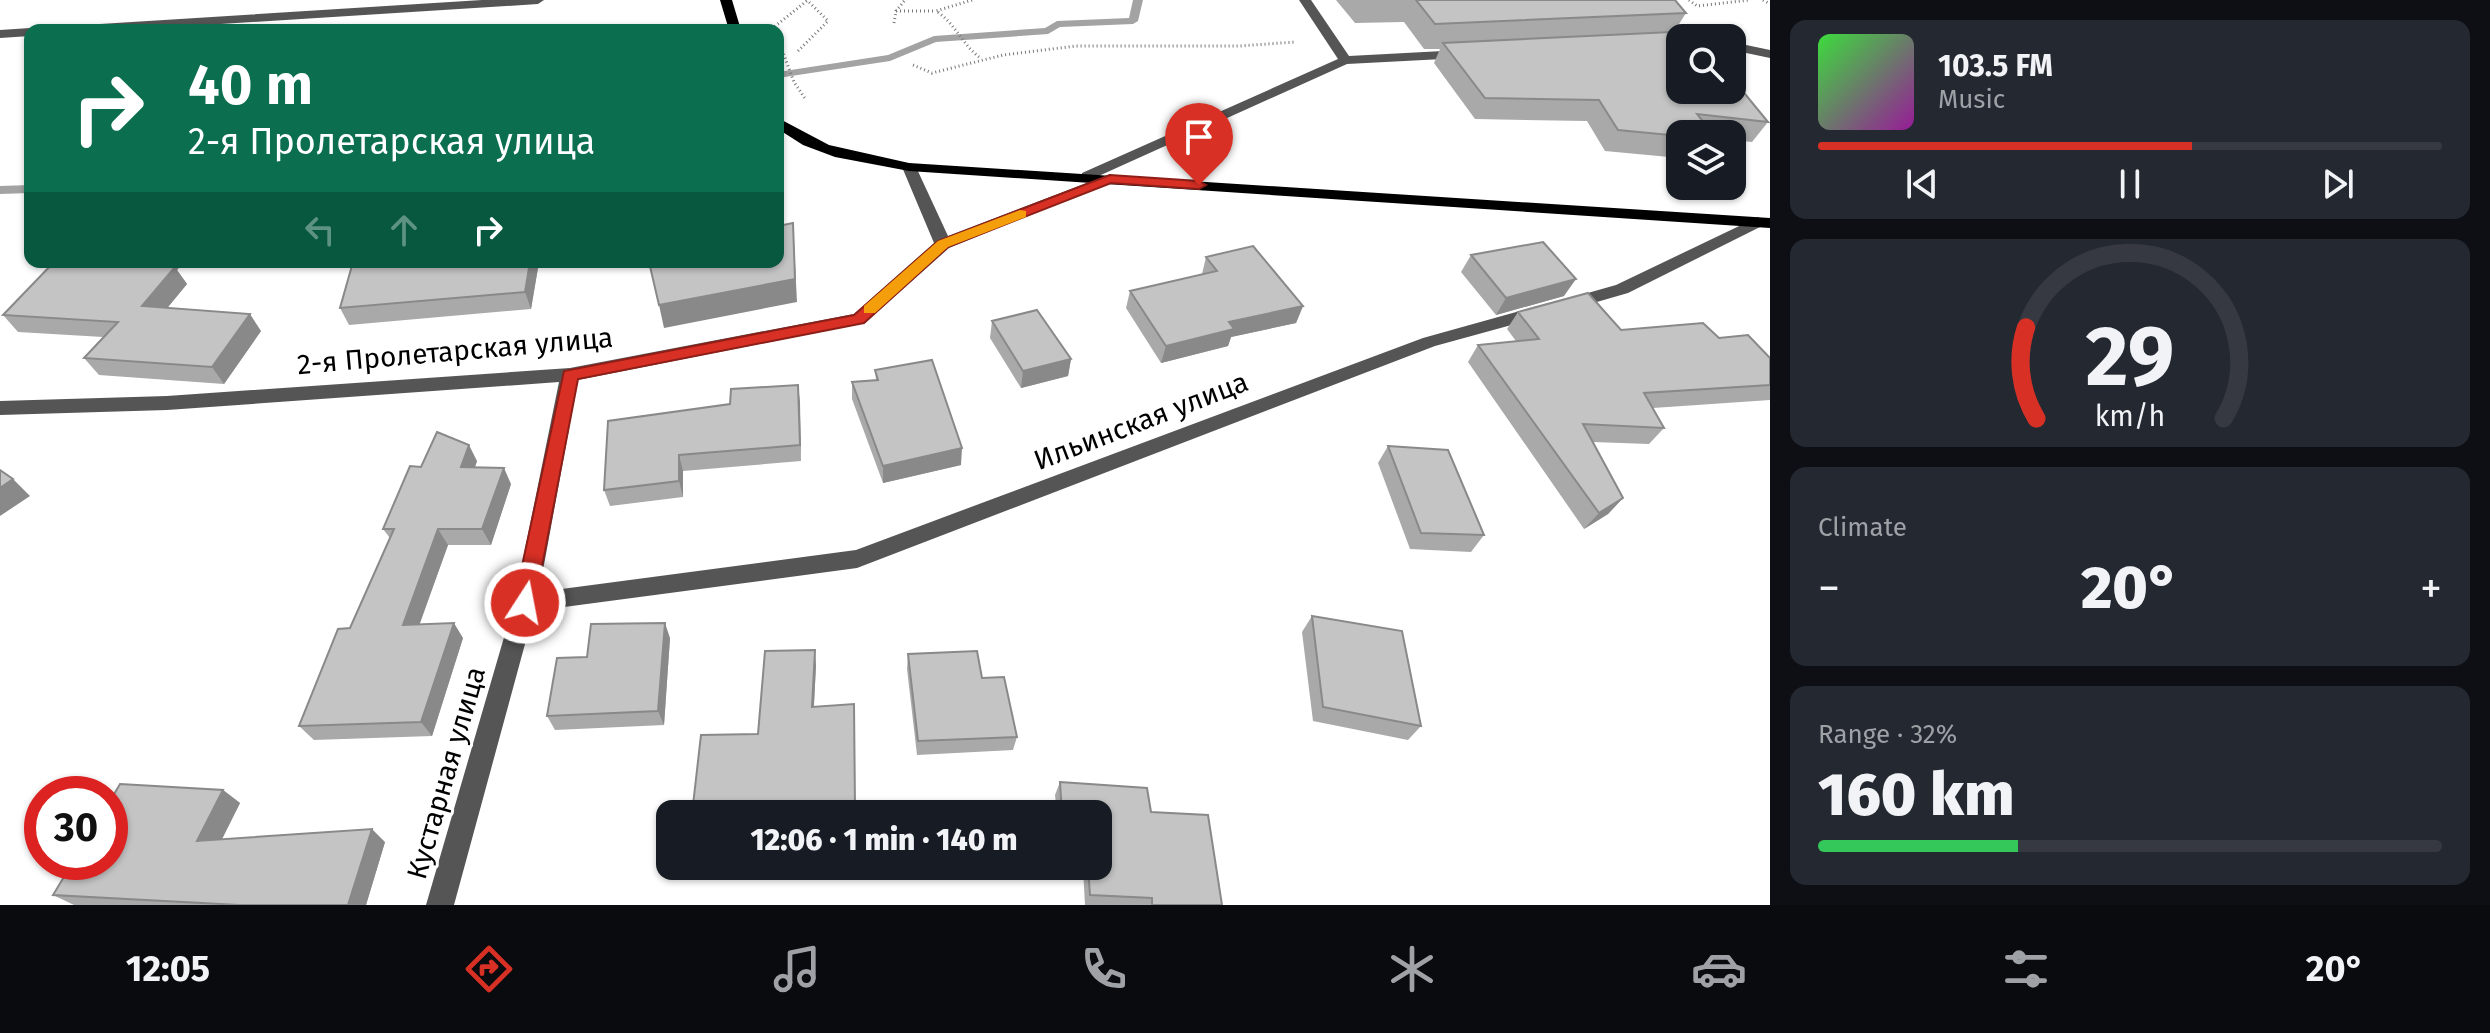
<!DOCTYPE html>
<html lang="en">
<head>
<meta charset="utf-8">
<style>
  :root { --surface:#171b24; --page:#242831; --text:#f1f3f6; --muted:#9ea1a6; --line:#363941; --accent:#d93025 }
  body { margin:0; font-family:"Fira Sans",sans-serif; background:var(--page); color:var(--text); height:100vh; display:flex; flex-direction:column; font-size:30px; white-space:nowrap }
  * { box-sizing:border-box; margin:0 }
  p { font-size:26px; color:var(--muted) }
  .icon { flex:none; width:44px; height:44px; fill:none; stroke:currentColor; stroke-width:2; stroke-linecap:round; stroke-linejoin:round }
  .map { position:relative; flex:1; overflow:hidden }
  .panel { display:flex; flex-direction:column; gap:20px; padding:20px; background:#0d0f14; width:720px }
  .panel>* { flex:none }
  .top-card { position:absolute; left:24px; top:24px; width:760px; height:244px; border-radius:16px; box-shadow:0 2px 6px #0004; background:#0b6e4f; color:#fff; overflow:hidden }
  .fabs { position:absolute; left:1666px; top:24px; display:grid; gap:16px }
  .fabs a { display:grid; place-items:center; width:80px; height:80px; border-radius:16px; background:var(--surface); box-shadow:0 2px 6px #0004; font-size:40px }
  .speed { position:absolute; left:24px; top:776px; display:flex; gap:16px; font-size:40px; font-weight:700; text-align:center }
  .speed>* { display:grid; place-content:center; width:104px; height:104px; border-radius:50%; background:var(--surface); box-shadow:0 2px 6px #0004; line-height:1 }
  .speed .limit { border:12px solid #d22; background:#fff; color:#111 }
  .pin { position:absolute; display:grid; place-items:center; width:68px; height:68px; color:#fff; margin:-82px -34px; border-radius:50% 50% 50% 0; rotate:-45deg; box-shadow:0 0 8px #0007 }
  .pin .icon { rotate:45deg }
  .me { position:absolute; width:88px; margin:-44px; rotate:11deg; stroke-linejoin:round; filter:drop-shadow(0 0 6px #0008) }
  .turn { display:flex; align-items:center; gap:28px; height:168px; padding:0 32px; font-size:36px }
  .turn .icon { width:104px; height:104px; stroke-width:2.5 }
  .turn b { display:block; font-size:56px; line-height:68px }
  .lanes { display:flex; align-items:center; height:76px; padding:0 32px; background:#0003; justify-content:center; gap:40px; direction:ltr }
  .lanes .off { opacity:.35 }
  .big { font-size:60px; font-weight:800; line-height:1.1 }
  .panel .widget { flex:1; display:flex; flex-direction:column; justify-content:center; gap:12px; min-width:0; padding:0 28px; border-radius:16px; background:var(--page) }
  .panel .dial { align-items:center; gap:0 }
  .dial svg { height:208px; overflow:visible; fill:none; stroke:var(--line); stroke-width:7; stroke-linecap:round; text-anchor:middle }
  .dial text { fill:var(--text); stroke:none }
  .song { display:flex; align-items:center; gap:24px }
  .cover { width:96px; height:96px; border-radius:12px; background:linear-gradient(135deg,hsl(120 70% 55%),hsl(300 70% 35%)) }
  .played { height:8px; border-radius:4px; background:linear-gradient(90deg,var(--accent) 60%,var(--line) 60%) }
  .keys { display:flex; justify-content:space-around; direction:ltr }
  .heat { display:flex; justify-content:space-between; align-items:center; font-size:44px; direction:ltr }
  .charge { height:12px; border-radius:6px; background:linear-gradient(90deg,#34c759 32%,var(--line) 0) }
  .trip { position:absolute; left:656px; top:800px; width:456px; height:80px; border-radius:16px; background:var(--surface); box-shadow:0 2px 6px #0004; font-weight:800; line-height:80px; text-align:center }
  .tabs { display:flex; height:128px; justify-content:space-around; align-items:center; background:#090b0e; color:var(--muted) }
  .tabs .icon { width:56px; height:56px }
  .tabs .selected { color:var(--accent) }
  .tabs b { font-size:36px; color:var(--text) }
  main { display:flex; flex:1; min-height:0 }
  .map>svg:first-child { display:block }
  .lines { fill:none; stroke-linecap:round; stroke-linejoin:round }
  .stream { fill:#a3a3a3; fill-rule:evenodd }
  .path { stroke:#777; stroke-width:3; stroke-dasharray:1 3; stroke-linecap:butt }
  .minor { fill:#555; fill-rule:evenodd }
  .major { fill:#000; fill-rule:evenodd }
  .wall { fill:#a9a9a9 }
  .shaded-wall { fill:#898989 }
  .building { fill:#c4c4c4; stroke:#898989; stroke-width:2 }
  .route { fill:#d93025; stroke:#8d1f18; stroke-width:2 }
  .slow { fill:#f59e0b }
  .labels { text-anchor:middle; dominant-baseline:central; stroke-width:6; stroke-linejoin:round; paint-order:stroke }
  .street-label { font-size:28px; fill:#000; stroke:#fff }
</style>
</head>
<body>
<main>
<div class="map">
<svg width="1770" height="905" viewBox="0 0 1770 905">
  <rect width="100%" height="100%" fill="#fff"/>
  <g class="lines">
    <path class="stream" d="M1133,0h10l-5,21 -5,3 -73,3 -12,7 -112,8 -46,19 -112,17v-6l110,-17 46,-19 111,-8 12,-7 72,-3z
      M30,185v8l-30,1v-8z"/>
    <path class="path" d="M972,0l-36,11c19,12 26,33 43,46
      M1689,0l8,6 53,-6
      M1763,0l7,4
      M896,11h39
      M894,23l2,-12 9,-11
      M775,30l-1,-3 34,-27
      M778,39l16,43 12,18
      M798,51l30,-30 -21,-21
      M913,65l19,8 71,-18 73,-9h164l55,-4"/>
    <path class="minor" d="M482,0h62l-6,4 -412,26h-64l6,-4z
      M1299,0h12l38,56 113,-6 6,4 -6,4 -115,6 -255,115h-10v-6l256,-114z
      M30,28l5,2h-5v6l-30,2v-8z
      M1732,42l38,8v8l-38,-8z
      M909,163l7,4 32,69 157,-60 5,-2 8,5 -169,69 -84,75 -287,57 -39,212 317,-42 567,-212 115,-32 9,6 -3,4 -109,30 -578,222 -323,43 -80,294h-28l88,-302 45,-221 -392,28 -167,5v-14l167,-5 403,-28 284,-54 80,-71 -32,-76z
      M1758,217l8,5 -2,3 -136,68 -59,17 -9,-6 3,-4 53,-15z"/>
    <path class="major" d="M720,0h12l9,30h-12z
      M778,118l51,27 80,18 861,55v10l-861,-57 -74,-14 -32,-12 -25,-16z"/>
  </g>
  <path class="wall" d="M1336,0h339l11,13 -12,19 94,90 -16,20 -20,-2v-6h-52v24l-75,-7 -18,-30 -112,-2 -41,-56 6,-14h-16l-20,-27 -49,1z
    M1471,255l93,41 -68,19 -35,-43z
    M1206,257l97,49 -7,17 -65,14 -3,9 -67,17 -35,-55 4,-17 72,-17z
    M54,262h125l2,3 -4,5 10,14 -20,24 94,23 -37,53 -125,-9 -15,-17 19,-21 -85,-5 -15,-17z
    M353,262h186l-8,47 -182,16 -9,-17z
    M1518,312l103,18 98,8 51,20v42l-117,8 11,20 -15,16 -56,-2 30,56 -15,16 -24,15 -116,-167 10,-17 38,-4 -9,-12z
    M992,321l79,38 -3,17 -47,12 -31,-50z
    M875,370l86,95 -78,18 -31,-84v-17l24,-2z
    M798,385l3,76 -118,10v26l-73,9 -6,-16 126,-86z
    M1388,446l96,89 -13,17 -61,-3 -32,-86z
    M477,461l-2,6 36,17 -20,61h-43l-29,79 44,14 -31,98 -118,4 -15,-14 51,-98 40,-90 -7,-9z
    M1312,616l109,110 -13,14 -95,-19 -11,-89z
    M670,638l-6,87 -109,5 -8,-14z
    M908,654l74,24 35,59 -4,13 -96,5 -10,-86z
    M816,665l-2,41 41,13v95h-159l-3,-9 65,-71z
    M1060,782l91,30 71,93h-137l-2,-36 -22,-2v-1h37v-52h-41l-2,-19z
    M223,790l17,13 -18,36 163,3 -19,63h-292l-21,-10z"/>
  <path class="shaded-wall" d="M793,223l4,79 -133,26 -5,-23z
    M158,262h21l2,3 -4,5 10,14 -32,39 -13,-17 13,-40z
    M530,262h9l-8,47 -6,-17z
    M1576,279l-12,17 -68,19 10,-17z
    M1303,306l-7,17 -65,14 -3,9 -67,17 5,-17 63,-24z
    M250,314l11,17 -37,53 -12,-17z
    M1071,359l-3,17 -47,12 2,-17z
    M798,385l2,17 1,59 -1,-16z
    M469,445l8,16 -8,23 -8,-17z
    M962,448l-1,17 -78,18v-17z
    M679,455l4,16v26l-4,-16z
    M504,468l7,16 -20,61 -9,-16z
    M13,479l17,17 -30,20v-28z
    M1623,498l-15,16 -24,15 15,-16z
    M438,529l10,16 -34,95 -11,-15z
    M454,623l9,15 -31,98 -11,-14z
    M665,623l5,15 -6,87 -6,-14z
    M815,650l1,15 -3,56 -1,-14z
    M223,790l17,13 -25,50 -18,-12z
    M372,829l13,13 -19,63h-18z"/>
  <path class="building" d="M1416,0h259l11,13 -251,11z
    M1693,31l6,7h-19v52h52v-12l36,44 -71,-8 16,20h-33v2l-62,-6 -19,-30 -114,-2 -42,-55z
    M793,223l2,56 -136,26 -10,-43h129v-36z
    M1543,242l33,37 -70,19 -35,-43z
    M1253,246l50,60 -74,16 5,7 -68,17 -36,-55 87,-20 -11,-14z
    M54,262h104l-3,4 20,1 -33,39 108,8 -38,53 -128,-9 34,-36 -115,-7z
    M353,262h177l-5,30 -185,16z
    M1588,293l33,37 82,-7 16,15 29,-3 22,23v27l-126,8 20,35 -81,-4 40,74 -24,15 -121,-168 61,-6 -21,-27z
    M1037,310l34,49 -48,12 -31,-50z
    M932,360l30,88 -79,18 -31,-84 26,-2 -3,-10z
    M798,385l2,60 -121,10v26l-75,9 4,-69 122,-17 1,-15z
    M437,432l32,13 -8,22 43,1 -22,61h-44l-35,96 51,-2 -33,99 -122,4 39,-97 12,-1 44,-99h-11l27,-63 11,1z
    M1388,446l60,4 36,85 -63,-2z
    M0,470l13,9 -13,9z
    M1312,616l90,15 19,95 -98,-19z
    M665,623l-7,88 -111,5 10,-58 30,-1 4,-33z
    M815,650l-3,57 42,-3 1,104 -162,-3 8,-70 57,-1 7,-83z
    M977,651l5,27 22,-1 13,60 -99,4 -10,-87z
    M1060,782l87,6 4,24 57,3 14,90h-70v-7l-62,-3 -2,-29h10v-52h-36z
    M120,784l103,6 -26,51 175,-12 -24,76h-109l-186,-10 20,-33h37v-61z"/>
  <path class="route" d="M1110,175l89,6 7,4 -7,4 -88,-6 -163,64 -84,76 -286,56 -43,224 -3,6 -7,2 -8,-2 -3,-6 50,-232 290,-56 84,-74z"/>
  <path class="slow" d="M1020,210l6,1v6l-78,30 -73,66h-11v-7l74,-65z"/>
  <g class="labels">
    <g class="street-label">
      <text transform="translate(455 351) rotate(-5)">2-я Пролетарская улица</text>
      <text transform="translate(1141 421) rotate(-21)">Ильинская улица</text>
      <text transform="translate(446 773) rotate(-74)">Кустарная улица</text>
    </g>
  </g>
</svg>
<div class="fabs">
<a><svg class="icon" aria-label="search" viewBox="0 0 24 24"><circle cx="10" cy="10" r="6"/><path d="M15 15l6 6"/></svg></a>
<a><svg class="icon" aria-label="layers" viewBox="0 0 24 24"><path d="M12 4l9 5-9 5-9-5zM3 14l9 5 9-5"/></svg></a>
</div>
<div class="speed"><div class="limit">30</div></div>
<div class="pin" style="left:1199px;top:185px;background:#d93025"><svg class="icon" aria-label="arrive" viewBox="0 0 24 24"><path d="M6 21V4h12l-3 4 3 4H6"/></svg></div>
<svg class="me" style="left:525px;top:603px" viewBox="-20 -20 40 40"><circle r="17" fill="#d93025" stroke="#fff" stroke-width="3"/><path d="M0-11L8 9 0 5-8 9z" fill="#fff"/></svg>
<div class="trip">12:06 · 1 min · 140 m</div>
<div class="top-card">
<div class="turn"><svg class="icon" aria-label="right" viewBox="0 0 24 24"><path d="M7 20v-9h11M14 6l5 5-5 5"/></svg><div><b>40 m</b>2-я Пролетарская улица</div></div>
<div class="lanes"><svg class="icon off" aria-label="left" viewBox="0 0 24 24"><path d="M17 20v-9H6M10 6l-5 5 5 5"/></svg><svg class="icon off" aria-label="ahead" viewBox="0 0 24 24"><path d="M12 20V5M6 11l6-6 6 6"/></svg><svg class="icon" aria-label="right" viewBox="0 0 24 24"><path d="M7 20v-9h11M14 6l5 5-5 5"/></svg></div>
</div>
</div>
<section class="panel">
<div class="widget">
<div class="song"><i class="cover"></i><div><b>103.5 FM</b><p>Music</p></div></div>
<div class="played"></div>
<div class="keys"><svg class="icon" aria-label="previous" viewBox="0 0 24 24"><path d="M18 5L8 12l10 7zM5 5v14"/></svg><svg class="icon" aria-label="pause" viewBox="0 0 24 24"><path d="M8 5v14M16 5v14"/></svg><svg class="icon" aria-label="next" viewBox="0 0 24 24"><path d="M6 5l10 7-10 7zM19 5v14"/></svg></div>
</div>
<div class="widget dial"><svg viewBox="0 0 100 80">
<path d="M14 69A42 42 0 1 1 86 69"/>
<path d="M14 69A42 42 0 0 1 10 34" stroke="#d93025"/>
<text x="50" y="56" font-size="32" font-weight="700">29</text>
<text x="50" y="72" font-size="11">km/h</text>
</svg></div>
<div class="widget"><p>Climate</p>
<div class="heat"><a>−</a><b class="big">20°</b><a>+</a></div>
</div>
<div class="widget"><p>Range · 32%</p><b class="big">160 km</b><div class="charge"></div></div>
</section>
</main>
<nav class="tabs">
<b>12:05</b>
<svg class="icon selected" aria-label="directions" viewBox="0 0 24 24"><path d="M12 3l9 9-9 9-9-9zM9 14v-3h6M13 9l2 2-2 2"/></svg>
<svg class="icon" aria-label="music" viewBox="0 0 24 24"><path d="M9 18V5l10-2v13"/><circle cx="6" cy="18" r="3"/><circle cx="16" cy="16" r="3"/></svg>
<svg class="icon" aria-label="phone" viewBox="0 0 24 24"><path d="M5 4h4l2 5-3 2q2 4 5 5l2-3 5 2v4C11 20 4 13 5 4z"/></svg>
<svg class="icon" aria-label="climate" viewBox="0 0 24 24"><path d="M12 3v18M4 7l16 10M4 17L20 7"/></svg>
<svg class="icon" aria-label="car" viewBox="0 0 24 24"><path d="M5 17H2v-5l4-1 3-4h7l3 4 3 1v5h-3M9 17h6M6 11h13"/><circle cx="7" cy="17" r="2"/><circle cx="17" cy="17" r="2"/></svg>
<svg class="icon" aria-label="filters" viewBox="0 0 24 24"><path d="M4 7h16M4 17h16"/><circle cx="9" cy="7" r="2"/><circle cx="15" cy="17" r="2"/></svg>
<b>20°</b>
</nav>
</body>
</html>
